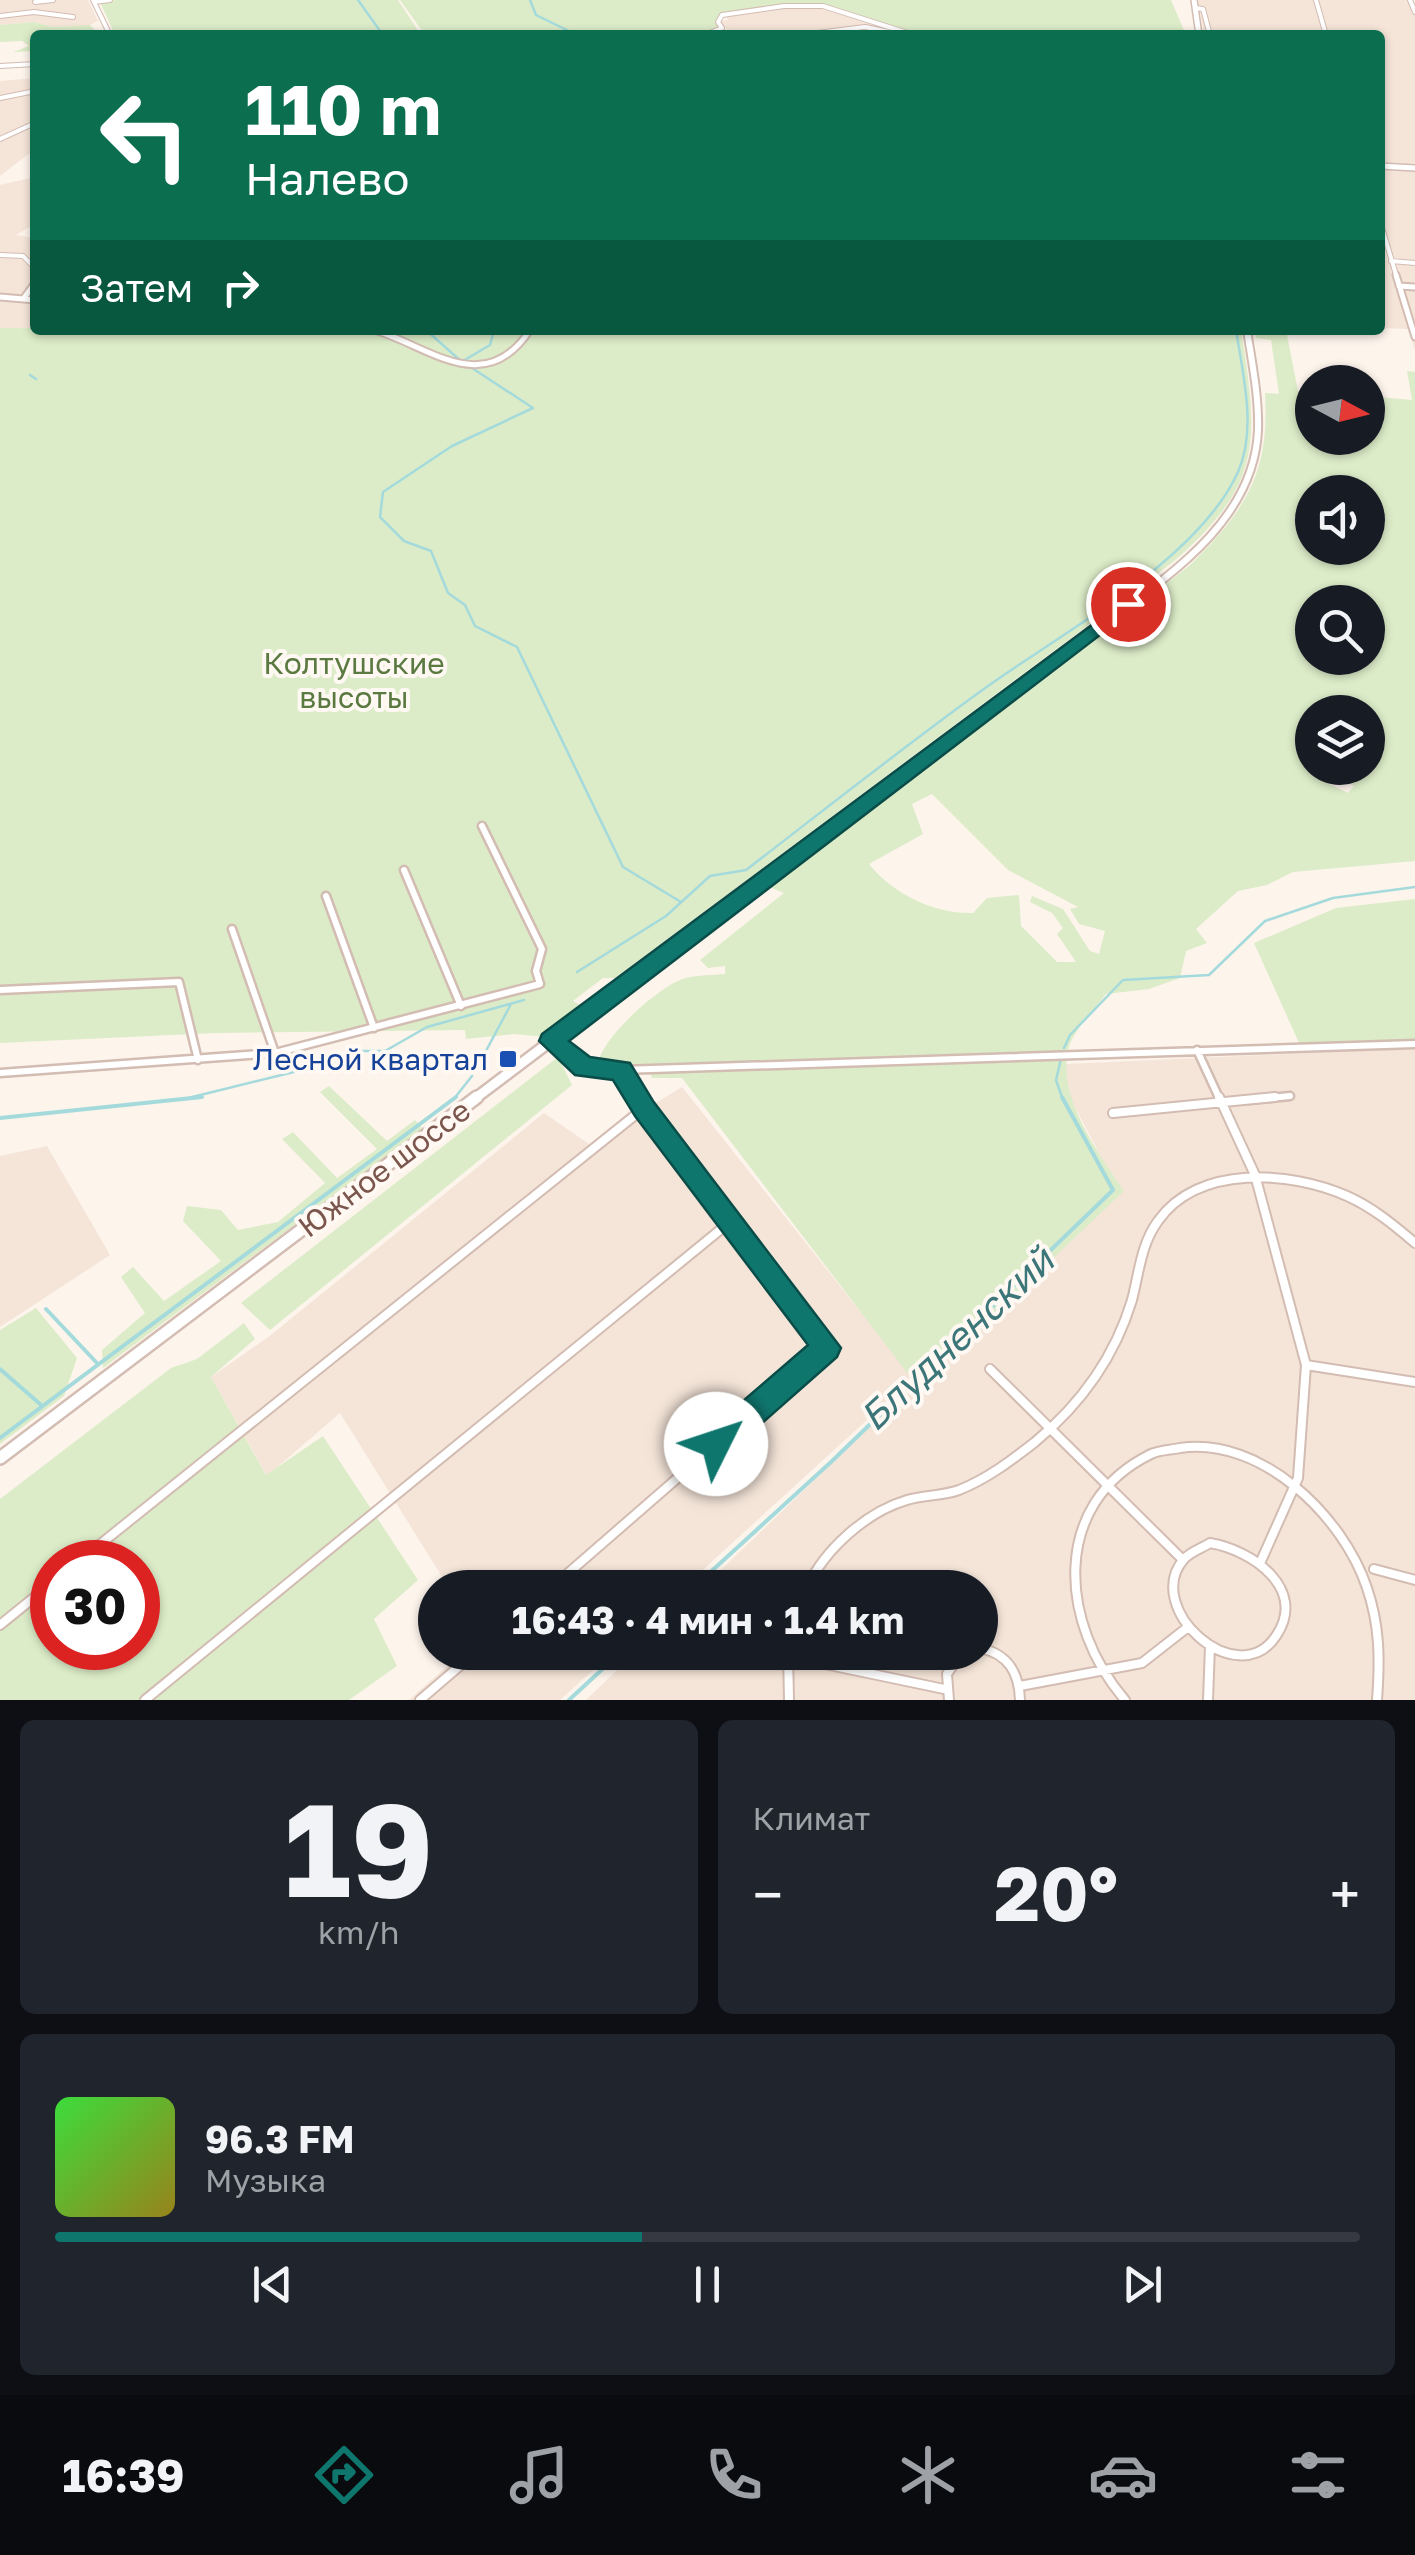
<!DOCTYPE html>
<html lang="ru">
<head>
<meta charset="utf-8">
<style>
  :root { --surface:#171b24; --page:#20242c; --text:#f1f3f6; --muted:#9ea1a6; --line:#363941; --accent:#0f766e }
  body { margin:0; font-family:"Golos Text",sans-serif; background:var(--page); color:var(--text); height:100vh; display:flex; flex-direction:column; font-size:38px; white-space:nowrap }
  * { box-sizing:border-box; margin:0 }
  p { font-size:32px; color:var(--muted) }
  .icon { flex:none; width:55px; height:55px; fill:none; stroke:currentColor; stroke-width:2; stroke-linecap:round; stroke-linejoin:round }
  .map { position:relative; height:1700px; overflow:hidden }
  .drawer { display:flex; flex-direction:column; gap:20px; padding:20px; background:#0d0f14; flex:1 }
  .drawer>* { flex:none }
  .guide { position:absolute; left:30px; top:30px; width:1355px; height:305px; border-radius:10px; box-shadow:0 2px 8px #0004; background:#0b6e4f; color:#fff; overflow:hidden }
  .needle { width:65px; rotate:97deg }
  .controls { position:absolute; left:1295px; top:365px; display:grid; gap:20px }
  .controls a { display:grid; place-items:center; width:90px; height:90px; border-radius:50%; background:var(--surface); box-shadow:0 2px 8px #0004; font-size:50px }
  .speed { position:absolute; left:30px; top:1540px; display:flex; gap:20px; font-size:50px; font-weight:700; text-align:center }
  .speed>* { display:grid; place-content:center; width:130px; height:130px; border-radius:50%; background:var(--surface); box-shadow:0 2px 8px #0004; line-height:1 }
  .speed .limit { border:15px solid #d22; background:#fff; color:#111 }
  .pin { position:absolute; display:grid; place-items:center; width:85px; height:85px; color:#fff; margin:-42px; border:5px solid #fff; border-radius:50%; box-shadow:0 2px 10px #0007 }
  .me { position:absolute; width:110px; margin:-55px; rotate:49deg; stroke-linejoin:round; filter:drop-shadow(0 0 8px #0008) }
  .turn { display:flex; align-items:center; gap:35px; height:210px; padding:0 50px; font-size:45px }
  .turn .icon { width:130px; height:130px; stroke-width:2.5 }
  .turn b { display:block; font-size:70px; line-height:85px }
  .then { display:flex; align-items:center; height:95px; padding:0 50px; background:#0003; gap:20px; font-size:38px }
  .big { font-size:75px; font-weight:700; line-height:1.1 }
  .drawer .tile { flex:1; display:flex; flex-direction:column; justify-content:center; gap:15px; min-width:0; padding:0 35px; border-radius:15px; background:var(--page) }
  .drawer .dial { align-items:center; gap:0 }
  .dial b { font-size:130px; line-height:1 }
  .song { display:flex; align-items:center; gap:30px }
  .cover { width:120px; height:120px; border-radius:15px; background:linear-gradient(135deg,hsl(120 70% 55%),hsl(50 70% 35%)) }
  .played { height:10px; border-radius:5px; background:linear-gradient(90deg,var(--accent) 45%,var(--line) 45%) }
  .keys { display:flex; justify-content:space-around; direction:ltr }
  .heat { display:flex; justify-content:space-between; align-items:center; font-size:55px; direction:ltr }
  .drawer .tiles { flex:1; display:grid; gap:20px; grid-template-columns:1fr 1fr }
  .tile:last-child { grid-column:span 2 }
  .trip { position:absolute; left:418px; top:1570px; width:580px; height:100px; border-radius:50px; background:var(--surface); box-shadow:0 2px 8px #0004; font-weight:700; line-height:100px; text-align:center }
  .tab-bar { display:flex; height:160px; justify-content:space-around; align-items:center; background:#090b0e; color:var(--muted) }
  .tab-bar .icon { width:70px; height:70px }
  .tab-bar .current { color:var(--accent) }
  .tab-bar b { font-size:45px; color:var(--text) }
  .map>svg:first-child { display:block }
  .residential { fill:#f5e5d9 }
  .green { fill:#dcecc8; fill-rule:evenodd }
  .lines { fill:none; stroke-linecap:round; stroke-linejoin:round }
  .stream-far1 { stroke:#a4dadb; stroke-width:2.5 }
  .stream { stroke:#a4dadb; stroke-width:4 }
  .minor-far3-casing { stroke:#d3bcb2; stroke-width:6 }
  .minor-far2-casing { stroke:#d3bcb2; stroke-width:9 }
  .minor-far1-casing { stroke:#d3bcb2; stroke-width:11 }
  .minor-casing { stroke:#d3bcb2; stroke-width:12 }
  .tertiary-far3-casing { stroke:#d3bcb2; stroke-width:8 }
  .tertiary-far2-casing { stroke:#d3bcb2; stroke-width:10 }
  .tertiary-far1-casing { stroke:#d3bcb2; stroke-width:14 }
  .tertiary-casing { stroke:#d3bcb2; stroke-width:16 }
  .minor-far3 { stroke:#fff; stroke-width:4 }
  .minor-far2 { stroke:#fff; stroke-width:5 }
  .minor-far1 { stroke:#fff; stroke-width:6 }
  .minor { stroke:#fff; stroke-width:8 }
  .tertiary-far3 { stroke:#fff; stroke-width:5 }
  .tertiary-far2 { stroke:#fff; stroke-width:6 }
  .tertiary-far1 { stroke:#fff; stroke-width:9 }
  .tertiary { stroke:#fff; stroke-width:11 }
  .route { fill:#0f766e; stroke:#0a4d48; stroke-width:2.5 }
  .transit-dot { fill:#1a4fb4; stroke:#fff8f3; stroke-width:4 }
  .labels { text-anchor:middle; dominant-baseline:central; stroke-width:8; stroke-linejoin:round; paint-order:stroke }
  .park-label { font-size:30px; fill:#5a7a41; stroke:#fff8f3 }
  .transit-label { font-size:30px; fill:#164399; stroke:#fff8f3; text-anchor:end }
  .street-label { font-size:30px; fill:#7b564c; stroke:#fff8f3 }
  .near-water-label { font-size:38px; font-style:italic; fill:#3c7678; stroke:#fff8f3 }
</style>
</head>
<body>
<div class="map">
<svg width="1415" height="1700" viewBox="0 0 1415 1700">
  <rect width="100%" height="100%" fill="#fdf4ec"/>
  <path class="residential" d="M0,0h88l10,21 -10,5 -35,1 -19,-5 -34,3z
    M1198,0h211l6,16v151l-35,-2v-130h-176z
    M795,7l40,3 64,22 -190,3 18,-5 -7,-9 8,-1 -3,-4z
    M35,78v71l-35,27v-95z
    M1380,168l35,2v180l-7,-21 -28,-1z
    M35,177v47l-19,11 19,3v90h-35v-143z
    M1415,1048v652h-829l49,-47 345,-1v-64l-277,-1 415,-398 -50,-95 -3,-30z
    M682,1087l231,291 -229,209 -235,1 -109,-175 -73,63 -56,-99 60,-42 273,-222 45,31z
    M47,1146l63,109 -110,72v-171z
    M462,1653h150l-52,47h-151z"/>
  <path class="green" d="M117,0h281l23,35h-306l-15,-33z
    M400,0h771l15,35 -50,-3v3h-221l-76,-27 -38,-3 -80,10 -5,5 4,8 -17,7h-278z
    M34,22l19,5 37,-2 9,10h-64v16l-22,1 16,-6 -7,-5 -22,1v-17z
    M0,328l1241,2c18,112 22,154 -68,232l-558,416h-12l-30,23 11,6 -39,30 -31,-3 -48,5 -1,-9 -250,3 -215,10z
    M1255,330h31l12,61 14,1v46h56v-42l44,4 -5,-29 8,1v489l-122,11 -26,13 -29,6 -42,38 11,14 -21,8 -6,27 -31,11 -43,5c-11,15 -31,35 -37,52 -14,50 30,107 55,145l-206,196 -236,-309h-30l-4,-13h-50c1,-25 64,-82 88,-87 12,-3 27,-3 39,-4v-8l-17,2 -8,-8 84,-67 -17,-7 422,-320c56,-55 81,-92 76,-173l14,1 -8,-54 -15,-2zM1312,492h56v56h-56zM1312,602h56v56h-56zM1312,712h56v56h-25l-4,9 15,9 -6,7 -37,-18 4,-7 12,4 3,-4h-18zM932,794l76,76 70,37 -8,2 9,15 26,7 -6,23 -9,-3 -27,-42 -31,-13 -2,6 22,11 11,15 -6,6 19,28h-19l-36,-36 -2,-31 -32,3 -14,15c-39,1 -80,-19 -104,-49l54,-30 -11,-30z
    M1415,899v142l-115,4 -46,-102 82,-35z
    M558,1057l14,28 -302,245 -29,-27z
    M329,1086l58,55 28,-21 8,9 -320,239 -1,-18 43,-37 -24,-36 12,-10 31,34 57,-40 -38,-40 4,-15 34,4 17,20 40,-8 47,-39 -43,-44 11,-7 44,46 40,-29 -57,-57z
    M36,1308l41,50 -13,38 -64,48v-114z
    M244,1323l11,16 -44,38 55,98 57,-39 95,144 -44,39 23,47 -48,34h-349v-201l171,-131 26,-9zM52,1562h86v86h-86z"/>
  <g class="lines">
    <path class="stream-far1" d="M358,0l25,35
      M530,0l6,15 41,20
      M426,330l36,32
      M463,361l27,-16 4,-15
      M469,366l64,42 -81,38 -69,46 -3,25 24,24 27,10 17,42 17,12 10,21 42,21 106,220 58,35
      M30,375l6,4
      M577,972l89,-56 44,-40 36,-6c78,-60 155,-121 235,-179 78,-57 217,-130 257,-219 19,-43 5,-97 -2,-142
      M1064,1048l6,-13 53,-55 86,-5 56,-54 68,-23 82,-11
      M1061,1059l-5,21 7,20
      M479,1064l32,-60
      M180,1100l118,-29 19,-11 40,-9h28l42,-24 97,-27
      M453,1100l19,-24"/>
    <path class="stream" d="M0,1118l202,-21
      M46,1309l50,53
      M0,1369l40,35
      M0,1438l456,-341
      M693,1588l138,-126 282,-272 -51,-93
      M569,1700l52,-48"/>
    <defs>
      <path id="minor-far3" d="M93,0l17,35
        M1316,0l10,35
        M1410,0l5,12
        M35,2l18,-2
        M94,2l16,-2
        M1195,8l8,1 7,26
        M0,16l34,-4 39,5
        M705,35l17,-7 -4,-6 4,-7 62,-9h39l91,29
        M801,35l64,-8 39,8
        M0,66l35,-2
        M0,98l35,-7
        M0,139l35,-16
        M1380,221l17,57
        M0,255l23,1 12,12
        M1391,261l24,2"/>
      <path id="minor-far2" d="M1396,275l19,62
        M1399,286l16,1
        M0,297l35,3
        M24,298l11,-15
        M374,330c53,15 110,70 156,0"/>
      <path id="minor-far1" d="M404,870l57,136
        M326,896l48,132
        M232,929l43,124
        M0,990l179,-8 19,78
        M551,1041l33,27 37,2 794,-26
        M1197,1050l23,50
        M621,1070l18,30
        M0,1073l275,-20 265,-69 -4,-13 6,-22 -60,-123
        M1249,1100l41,-4"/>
      <path id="minor" d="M1219,1097l36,78 51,190 -8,113 -37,83
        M1113,1113l162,-16
        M1306,1365l109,17
        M990,1369l192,190
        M1210,1543c42,7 98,46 66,93 -38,58 -135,-28 -92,-77 6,-7 18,-11 26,-16z
        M78,1562l566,-454
        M1374,1569l41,11
        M551,1588l276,-240 -189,-251
        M807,1588c17,-38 59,-76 100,-88 17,-5 35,-4 52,-10 28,-11 53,-30 76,-48 46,-38 80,-86 97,-142 7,-27 9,-56 26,-79 40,-57 133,-50 189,-25 25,11 47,29 68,47
        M0,1625l52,-42
        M980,1648c28,6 39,24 40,52
        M767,1652l177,37
        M788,1652l1,48
        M1020,1686l122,-23 46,-36
        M145,1700l586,-479
        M420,1700l56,-48
        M949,1700l-2,-26 15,-22
        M1125,1700c-65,-75 -76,-196 26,-246 8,-4 20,-4 29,-6 81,-12 163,68 187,140 13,38 13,72 10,112
        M1208,1700l2,-54"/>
      <path id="tertiary-far3" d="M1194,0l5,35
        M1380,166l35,2"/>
      <path id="tertiary-far2" d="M1087,636c69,-52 167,-109 171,-206 1,-34 -6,-67 -11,-100"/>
      <path id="tertiary-far1" d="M473,1100l617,-467"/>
      <path id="tertiary" d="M0,1458l477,-361"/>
    </defs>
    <use href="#minor-far3" class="minor-far3-casing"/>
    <use href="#minor-far2" class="minor-far2-casing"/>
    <use href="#minor-far1" class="minor-far1-casing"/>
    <use href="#minor" class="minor-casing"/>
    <use href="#tertiary-far3" class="tertiary-far3-casing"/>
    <use href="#tertiary-far2" class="tertiary-far2-casing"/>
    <use href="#tertiary-far1" class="tertiary-far1-casing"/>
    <use href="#tertiary" class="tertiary-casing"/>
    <use href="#minor-far3" class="minor-far3"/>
    <use href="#minor-far2" class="minor-far2"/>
    <use href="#minor-far1" class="minor-far1"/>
    <use href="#minor" class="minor"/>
    <use href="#tertiary-far3" class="tertiary-far3"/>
    <use href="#tertiary-far2" class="tertiary-far2"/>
    <use href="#tertiary-far1" class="tertiary-far1"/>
    <use href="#tertiary" class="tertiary"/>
  </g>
  <path class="route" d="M1128,598l9,6 -3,5 -565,432 21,16 40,6 23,38 188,247 -4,9 -110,97 -11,4 -10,-4 -5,-10 5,-11 102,-88 -173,-229 -22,-36 -38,-5 -36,-34 3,-7z"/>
  <rect class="transit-dot" x="498" y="1049" width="20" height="20" rx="5"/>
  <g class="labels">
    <g class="park-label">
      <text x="354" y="663">Колтушские<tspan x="354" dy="34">высоты</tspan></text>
    </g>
    <g class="transit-label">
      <text x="488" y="1059">Лесной квартал</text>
    </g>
    <g class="street-label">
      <text transform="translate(384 1168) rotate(-37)">Южное шоссе</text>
    </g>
    <g class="near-water-label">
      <text transform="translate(956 1338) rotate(-43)">Блудненский</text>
    </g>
  </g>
</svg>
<div class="controls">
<a><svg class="needle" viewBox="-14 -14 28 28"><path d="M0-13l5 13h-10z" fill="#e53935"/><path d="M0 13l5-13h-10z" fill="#9ea1a6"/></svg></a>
<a><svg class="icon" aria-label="sound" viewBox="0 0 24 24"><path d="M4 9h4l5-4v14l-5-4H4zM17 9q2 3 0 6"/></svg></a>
<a><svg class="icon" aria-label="search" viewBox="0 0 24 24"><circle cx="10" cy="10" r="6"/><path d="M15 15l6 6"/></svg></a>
<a><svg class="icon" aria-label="layers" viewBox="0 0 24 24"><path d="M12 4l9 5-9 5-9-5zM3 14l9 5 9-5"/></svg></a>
</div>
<div class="speed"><div class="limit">30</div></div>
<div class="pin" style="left:1128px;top:604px;background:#d93025"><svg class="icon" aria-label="arrive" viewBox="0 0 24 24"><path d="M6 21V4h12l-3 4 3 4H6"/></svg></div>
<svg class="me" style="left:716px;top:1444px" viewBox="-20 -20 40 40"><circle r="19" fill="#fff"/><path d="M0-13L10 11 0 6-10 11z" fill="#0f766e"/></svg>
<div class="trip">16:43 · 4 мин · 1.4 km</div>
<div class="guide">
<div class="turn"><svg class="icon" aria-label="left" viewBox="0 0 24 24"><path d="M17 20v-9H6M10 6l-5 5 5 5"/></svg><div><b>110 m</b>Налево</div></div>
<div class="then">Затем<svg class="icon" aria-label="right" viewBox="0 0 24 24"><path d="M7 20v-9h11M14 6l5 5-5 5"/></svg></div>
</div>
</div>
<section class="drawer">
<div class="tiles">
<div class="tile dial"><b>19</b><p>km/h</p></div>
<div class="tile"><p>Климат</p>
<div class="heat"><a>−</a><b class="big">20°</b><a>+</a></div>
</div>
<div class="tile">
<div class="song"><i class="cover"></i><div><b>96.3 FM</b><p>Музыка</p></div></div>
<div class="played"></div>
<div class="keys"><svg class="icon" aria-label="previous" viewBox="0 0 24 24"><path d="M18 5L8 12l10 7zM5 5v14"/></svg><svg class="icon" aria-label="pause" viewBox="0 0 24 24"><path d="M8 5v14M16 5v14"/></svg><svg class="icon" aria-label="next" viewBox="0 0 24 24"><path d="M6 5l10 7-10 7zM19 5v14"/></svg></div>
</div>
</div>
</section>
<nav class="tab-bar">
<b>16:39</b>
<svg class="icon current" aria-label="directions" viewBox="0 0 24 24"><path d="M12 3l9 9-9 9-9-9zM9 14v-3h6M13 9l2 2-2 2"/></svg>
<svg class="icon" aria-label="music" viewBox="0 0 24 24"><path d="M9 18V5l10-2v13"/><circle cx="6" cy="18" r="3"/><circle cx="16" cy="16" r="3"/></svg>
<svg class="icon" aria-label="phone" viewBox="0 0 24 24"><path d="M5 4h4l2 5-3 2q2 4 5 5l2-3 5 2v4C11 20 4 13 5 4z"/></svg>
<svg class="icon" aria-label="climate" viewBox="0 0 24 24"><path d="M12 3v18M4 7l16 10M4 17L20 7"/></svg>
<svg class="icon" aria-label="car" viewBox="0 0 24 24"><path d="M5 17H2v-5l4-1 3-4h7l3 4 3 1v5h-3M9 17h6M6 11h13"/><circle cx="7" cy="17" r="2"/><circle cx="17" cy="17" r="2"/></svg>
<svg class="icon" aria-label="filters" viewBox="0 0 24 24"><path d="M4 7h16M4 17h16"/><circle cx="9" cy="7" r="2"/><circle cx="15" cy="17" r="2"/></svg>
</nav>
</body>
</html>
